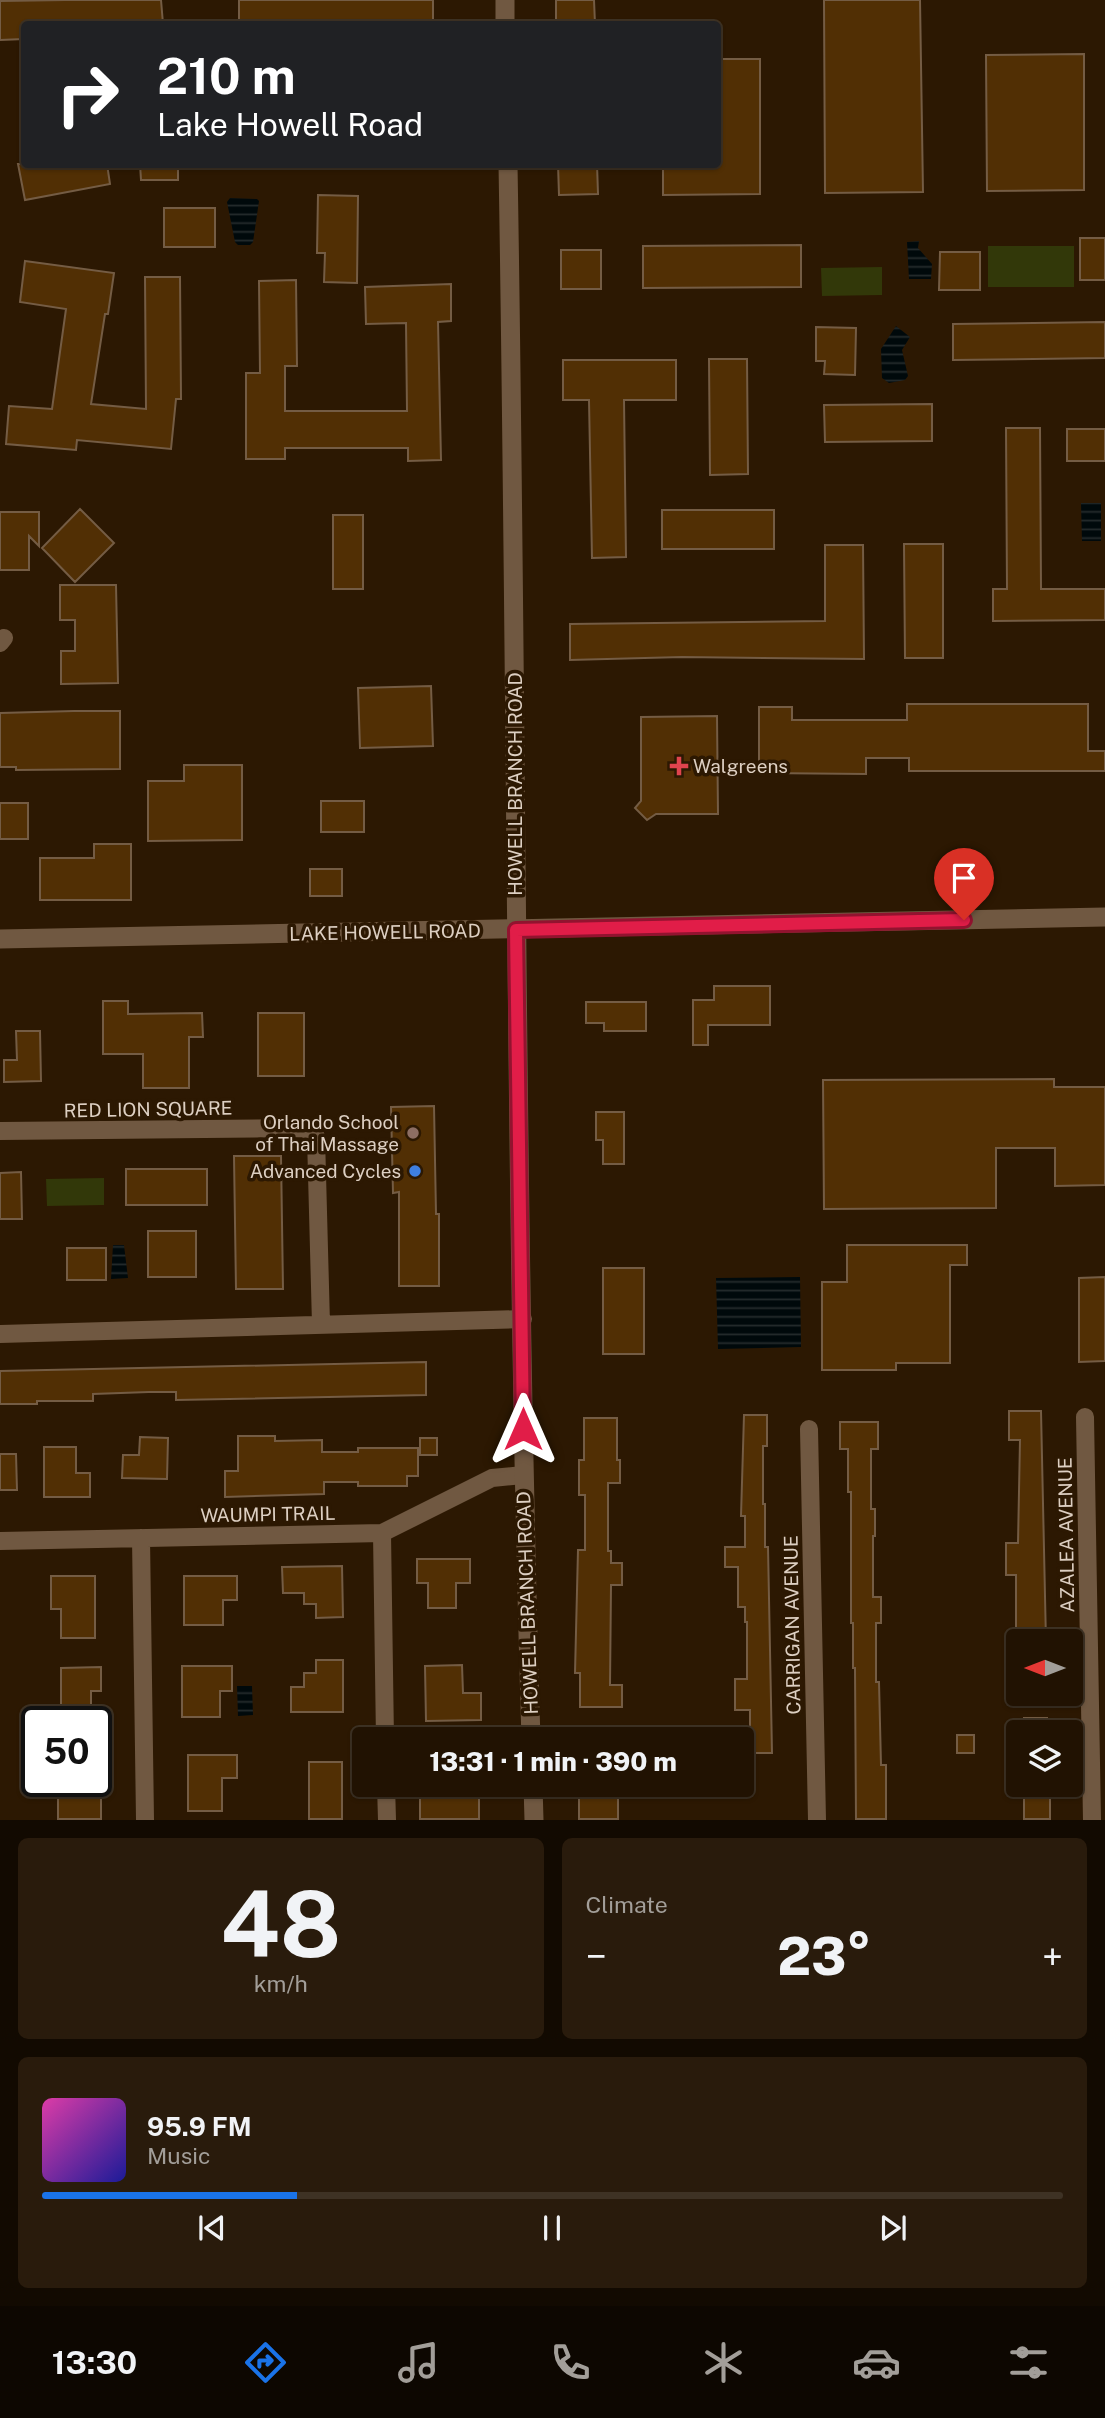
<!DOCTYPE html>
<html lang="en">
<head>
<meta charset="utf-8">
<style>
  :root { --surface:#211202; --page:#291b0c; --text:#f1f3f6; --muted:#a29e99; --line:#3e3224; --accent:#1a73e8 }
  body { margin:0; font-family:"Public Sans",sans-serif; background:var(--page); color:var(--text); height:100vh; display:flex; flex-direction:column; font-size:26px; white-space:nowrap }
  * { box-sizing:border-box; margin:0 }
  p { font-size:23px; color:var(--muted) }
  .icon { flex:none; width:38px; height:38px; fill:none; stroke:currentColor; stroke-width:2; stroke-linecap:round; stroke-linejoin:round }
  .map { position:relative; height:1820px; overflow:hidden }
  .drawer { display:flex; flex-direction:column; gap:18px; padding:18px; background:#120a01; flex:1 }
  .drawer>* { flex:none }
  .banner { position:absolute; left:21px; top:21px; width:700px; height:147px; border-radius:7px; box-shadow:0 2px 5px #0004,0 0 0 2px var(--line); background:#202124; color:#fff; overflow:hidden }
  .needle { width:46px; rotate:270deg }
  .fabs { position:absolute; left:1006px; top:1629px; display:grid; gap:14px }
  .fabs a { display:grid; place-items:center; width:77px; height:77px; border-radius:7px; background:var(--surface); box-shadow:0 2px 5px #0004,0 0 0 2px var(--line); font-size:35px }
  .speed { position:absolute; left:21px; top:1706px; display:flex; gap:14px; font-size:35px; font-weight:700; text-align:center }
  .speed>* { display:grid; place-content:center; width:91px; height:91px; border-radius:50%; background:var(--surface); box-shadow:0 2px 5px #0004,0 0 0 2px var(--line); line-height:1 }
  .speed .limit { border:4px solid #111; border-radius:10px; background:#fff; color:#111 }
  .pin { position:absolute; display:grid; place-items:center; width:60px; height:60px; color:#fff; margin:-72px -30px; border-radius:50% 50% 50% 0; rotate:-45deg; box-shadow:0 0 7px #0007 }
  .pin .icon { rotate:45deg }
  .me { position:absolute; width:77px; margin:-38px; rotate:0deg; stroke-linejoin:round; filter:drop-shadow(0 0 5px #0008) }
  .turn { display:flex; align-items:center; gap:24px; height:147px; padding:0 21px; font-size:32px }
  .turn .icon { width:91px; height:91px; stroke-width:2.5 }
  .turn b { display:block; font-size:49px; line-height:60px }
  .big { font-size:52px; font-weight:800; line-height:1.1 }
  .drawer .card { flex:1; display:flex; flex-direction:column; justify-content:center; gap:10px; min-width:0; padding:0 24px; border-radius:10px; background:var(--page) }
  .drawer .dial { align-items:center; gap:0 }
  .dial b { font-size:91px; line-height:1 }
  .song { display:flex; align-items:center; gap:21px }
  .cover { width:84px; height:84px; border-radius:10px; background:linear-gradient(135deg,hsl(320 70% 55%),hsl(240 70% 35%)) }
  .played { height:7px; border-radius:4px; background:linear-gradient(90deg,var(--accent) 25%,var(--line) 25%) }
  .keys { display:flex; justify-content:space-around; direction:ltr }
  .heat { display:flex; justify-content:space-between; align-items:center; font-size:38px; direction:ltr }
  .drawer .tiles { flex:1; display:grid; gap:18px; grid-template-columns:1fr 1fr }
  .card:last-child { grid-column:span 2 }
  .trip { position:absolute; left:352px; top:1727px; width:402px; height:70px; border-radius:7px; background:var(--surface); box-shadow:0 2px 5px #0004,0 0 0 2px var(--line); font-weight:800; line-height:70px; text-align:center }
  .menu { display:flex; height:112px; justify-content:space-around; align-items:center; background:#0d0701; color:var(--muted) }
  .menu .icon { width:49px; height:49px }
  .menu .current { color:var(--accent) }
  .menu b { font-size:32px; color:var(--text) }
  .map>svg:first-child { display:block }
  .green { fill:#323809 }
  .water { fill:url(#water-rules) }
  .building { fill:#512f04; stroke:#745c44; stroke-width:2 }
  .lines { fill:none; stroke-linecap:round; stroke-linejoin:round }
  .minor { stroke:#705841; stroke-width:18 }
  .tertiary { stroke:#705841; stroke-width:19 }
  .secondary { stroke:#705841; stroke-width:19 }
  .route-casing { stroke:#92132f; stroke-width:18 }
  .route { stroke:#e11d48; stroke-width:12 }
  .health-dot { fill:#e0444e; stroke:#2c1802; stroke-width:2.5 }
  .education-dot { fill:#8d6e63; stroke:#2c1802; stroke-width:2.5 }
  .shop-dot { fill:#3f7fe0; stroke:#2c1802; stroke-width:2.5 }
  .labels { text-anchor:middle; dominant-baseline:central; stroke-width:7; stroke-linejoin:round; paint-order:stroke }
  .poi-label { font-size:19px; fill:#ddcfc2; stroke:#2c1802; text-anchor:end }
  .street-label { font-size:19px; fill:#ddcfc2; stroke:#2c1802 }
</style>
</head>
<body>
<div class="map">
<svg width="1105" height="1820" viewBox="0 0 1105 1820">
  <defs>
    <pattern id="water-rules" width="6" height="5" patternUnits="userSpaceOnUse" patternTransform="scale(1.75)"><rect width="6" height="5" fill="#00090b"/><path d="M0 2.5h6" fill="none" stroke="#252c2d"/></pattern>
  </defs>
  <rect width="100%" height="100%" fill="#2c1802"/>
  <path class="green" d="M988,246h86v41h-86z
    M882,267v28l-60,1 -1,-28z
    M104,1178v27l-57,1 -1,-27z"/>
  <path class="water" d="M230,198l27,1 2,2 -6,41 -3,3h-12l-3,-3 -8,-40z
    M919,241l-1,7 14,16 -1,15h-22l-2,-37z
    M896,326l14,11 -8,13 6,26 -3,4 -16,3 -7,-5 -1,-29z
    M1081,503h20v38h-19z
    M113,1245h11l4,33 -17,1z
    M800,1277l1,70 -83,2 -2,-71z
    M237,1686h15l1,29 -15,1z"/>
  <path class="building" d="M66,0h95l2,24h-139v15l-24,1v-39z
    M239,0h194v24h-194z
    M556,0h38l1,24h-39z
    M824,0h96l3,192 -98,1z
    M1084,54v136l-97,1 -1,-136z
    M720,59h40v135l-97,1v-31h57z
    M18,164h89l3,20 -85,16z
    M140,164h38v16h-37z
    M558,164h39l1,30 -39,1z
    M318,195l40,1 -1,87 -33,-1 1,-29h-8z
    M164,208h51v39h-51z
    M1080,238h25v42h-25z
    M801,245v42l-158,1v-42z
    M561,250h40v39h-40z
    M940,252h40v38h-41z
    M25,261l89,12 -6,41h-3l-14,90 55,5 -1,-132h35l1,122h-5l-5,50 -94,-9 -1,10 -70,-6 3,-38 43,3 14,-100 -46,-7z
    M296,280l1,86h-12v45h122l-1,-88 -40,1 -1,-37 86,-3v37l-13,1 3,138 -33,1v-13h-123v11h-39v-86h14l-1,-92z
    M1105,322v36l-152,2v-36z
    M816,327l40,1 -1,47 -31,-1 1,-13h-9z
    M709,359h38l1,115 -38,1z
    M563,360h113v40h-52l2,157 -34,1 -3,-158h-26z
    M932,404v37l-107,1 -1,-37z
    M1006,428h34l1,161h64v31l-112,1v-32h14z
    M1067,429h38v32h-38z
    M80,509l34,34 -39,39 -33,-34z
    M662,510h112v39h-112z
    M0,512h39v34l-10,-10v34h-29z
    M333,515h30v74h-30z
    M904,544h39v114h-38z
    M825,545h38l1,114 -182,-2 -112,3v-36l255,-3z
    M60,585h56l2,98 -57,1v-33h14v-31h-15z
    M431,686l2,60 -73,2 -2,-60z
    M907,704h181v47h17v20h-196v-13h-43v16l-107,-1v-66h33v13h115z
    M74,711h46v58l-104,1v-3h-16v-54z
    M717,716l1,98h-62l-9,6 -12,-12 6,-7v-84z
    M184,765h58v75l-94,1v-60h36z
    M321,801h43v31h-43z
    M0,803h28v36h-28z
    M94,844h37v56h-91v-42h54z
    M310,869h32v27h-32z
    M714,986h56v39h-62v20h-15v-45h21z
    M103,1001h25v13l74,-1 1,24h-14v51h-46v-34h-40z
    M586,1002h60v29h-42v-8h-18z
    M258,1013h46v63h-46z
    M16,1031h24l1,50 -37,1v-22h13z
    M1054,1079v8h51v98l-50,1v-38h-59v60l-172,1 -1,-129z
    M434,1106l2,108h3v72h-40v-94l-6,1 -2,-86z
    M596,1112h28v52h-21v-24h-7z
    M234,1156h47l2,133h-47z
    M126,1169h81v36h-81z
    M21,1172l1,47h-22v-46z
    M148,1231h48v46h-48z
    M847,1245h120v20h-17v98h-54v7h-74v-88h25z
    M67,1248h39v32h-39z
    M603,1268h41v86h-41z
    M1105,1277v84l-26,1v-84z
    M426,1362v33l-250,5v-8h-27l-56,2v7h-56v3h-37v-33z
    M1009,1411h32l5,231h-30v-67h-10v-32h12l2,-103h-11z
    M744,1415h23v31h-4v58h2v43h3l4,206h-22v-43h-15v-31h12v-57h-2v-15h-7v-40h-13v-20h20v-31h-4z
    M584,1418h33v42h3v23h-12v68h3v12h11v22h-11l-1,100h12v22h-42v-34h-5l3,-123h7v-55h-6v-35h5z
    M840,1422h38v27h-7v60h4v27h-2v61h8v26h-5v59h3l2,83h5v54h-30l-1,-151h-2v-45h-2v-131h-3v-43h-8z
    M238,1436h37v5l47,-1v12h36v-4h60v28h-11v10h-49v-4h-34v12l-99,3v-26h13z
    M140,1437l28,1 -1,41 -45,-1 1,-23h16z
    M420,1438h17v17h-17z
    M44,1447h32v26h14v24h-46z
    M0,1454h16l1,36h-17z
    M417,1559h53v24h-14v25h-28v-25h-11z
    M342,1566l1,51 -27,1v-14h-12v-11h-21l-1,-26z
    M51,1576h44v62h-34v-29h-10z
    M184,1576h53v24h-14v25h-39z
    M316,1660h27v52h-52v-25h13v-14h12z
    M462,1665l1,28h18v27l-55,1 -1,-55z
    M182,1666h50v25h-12v26h-38z
    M101,1667v24h-10v26h-30v-49z
    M1024,1718h23v14h-23z
    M957,1735h17v18h-17z
    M188,1755h49v23h-15v33h-34z
    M309,1762h33v57h-33z
    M58,1782h43v37h-43z
    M420,1785h59v34h-59z
    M579,1785h39v34h-39z
    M1024,1785h26v34h-26z"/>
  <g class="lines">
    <path class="minor" d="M0,643l4,-5
      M0,1131l305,-3 11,9 5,187
      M0,1334l523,-15
      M1085,1417l7,403
      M809,1429l8,391
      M382,1533l3,207
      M141,1538l4,282
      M0,1541l382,-8 110,-55 31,-3
      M386,1785l1,35"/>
    <path class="tertiary" d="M0,939l1105,-22"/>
    <path class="secondary" d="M505,0v24
      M508,164c9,525 7,1051 23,1576
      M533,1785l1,35"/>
  </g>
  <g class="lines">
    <defs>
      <path id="route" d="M523,1429l-7,-499 448,-10"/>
    </defs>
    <use href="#route" class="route-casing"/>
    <use href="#route" class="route"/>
  </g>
  <path class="health-dot" d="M675.5 755.5h7v7h7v7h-7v7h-7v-7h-7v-7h7z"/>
  <circle class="education-dot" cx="413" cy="1133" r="7"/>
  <circle class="shop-dot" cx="415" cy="1171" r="7"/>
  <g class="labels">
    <g class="poi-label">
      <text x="693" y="766" text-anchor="start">Walgreens</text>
      <text x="399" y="1122">Orlando School<tspan x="399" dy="22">of Thai Massage</tspan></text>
      <text x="401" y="1171">Advanced Cycles</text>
    </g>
    <g class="street-label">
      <text transform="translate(515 784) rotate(-90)">HOWELL BRANCH ROAD</text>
      <text transform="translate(385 932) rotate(-1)">LAKE HOWELL ROAD</text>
      <text transform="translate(148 1109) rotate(-1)">RED LION SQUARE</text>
      <text transform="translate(268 1514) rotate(-1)">WAUMPI TRAIL</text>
      <text transform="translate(1066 1535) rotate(-91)">AZALEA AVENUE</text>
      <text transform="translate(527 1603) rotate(-92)">HOWELL BRANCH ROAD</text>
      <text transform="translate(792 1625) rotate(-91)">CARRIGAN AVENUE</text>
    </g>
  </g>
</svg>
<div class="fabs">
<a><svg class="needle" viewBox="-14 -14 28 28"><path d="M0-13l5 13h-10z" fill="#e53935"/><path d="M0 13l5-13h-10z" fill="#a29e99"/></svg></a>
<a><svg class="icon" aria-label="layers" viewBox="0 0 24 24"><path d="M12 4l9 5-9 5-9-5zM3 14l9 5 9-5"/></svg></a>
</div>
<div class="speed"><div class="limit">50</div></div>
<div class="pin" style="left:964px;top:920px;background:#d93025"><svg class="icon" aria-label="arrive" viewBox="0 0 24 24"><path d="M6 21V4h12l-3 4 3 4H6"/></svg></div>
<svg class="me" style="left:523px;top:1429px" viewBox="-20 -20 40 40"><path d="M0-17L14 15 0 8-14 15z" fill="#e11d48" stroke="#fff" stroke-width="4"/></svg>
<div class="trip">13:31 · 1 min · 390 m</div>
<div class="banner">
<div class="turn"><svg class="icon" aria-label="right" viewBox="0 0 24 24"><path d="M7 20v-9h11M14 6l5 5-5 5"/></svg><div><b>210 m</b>Lake Howell Road</div></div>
</div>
</div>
<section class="drawer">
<div class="tiles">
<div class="card dial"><b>48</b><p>km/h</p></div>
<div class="card"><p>Climate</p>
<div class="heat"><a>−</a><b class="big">23°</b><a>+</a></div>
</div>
<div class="card">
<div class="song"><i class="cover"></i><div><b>95.9 FM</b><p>Music</p></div></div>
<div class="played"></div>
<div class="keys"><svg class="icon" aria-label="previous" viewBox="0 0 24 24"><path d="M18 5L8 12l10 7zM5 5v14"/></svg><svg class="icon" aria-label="pause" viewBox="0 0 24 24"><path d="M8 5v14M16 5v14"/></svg><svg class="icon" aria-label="next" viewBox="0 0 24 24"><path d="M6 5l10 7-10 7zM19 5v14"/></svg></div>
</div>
</div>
</section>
<nav class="menu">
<b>13:30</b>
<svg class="icon current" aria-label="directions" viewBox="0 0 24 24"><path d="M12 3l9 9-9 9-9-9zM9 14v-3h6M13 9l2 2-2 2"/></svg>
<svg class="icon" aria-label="music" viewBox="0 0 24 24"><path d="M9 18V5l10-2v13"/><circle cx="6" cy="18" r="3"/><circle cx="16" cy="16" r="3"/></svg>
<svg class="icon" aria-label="phone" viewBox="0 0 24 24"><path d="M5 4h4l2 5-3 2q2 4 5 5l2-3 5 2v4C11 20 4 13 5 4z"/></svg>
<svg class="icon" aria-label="climate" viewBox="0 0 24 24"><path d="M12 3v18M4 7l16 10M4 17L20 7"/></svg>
<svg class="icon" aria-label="car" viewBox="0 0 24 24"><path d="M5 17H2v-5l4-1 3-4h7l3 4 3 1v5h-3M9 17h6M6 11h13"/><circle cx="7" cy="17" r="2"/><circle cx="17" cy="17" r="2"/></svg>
<svg class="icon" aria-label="filters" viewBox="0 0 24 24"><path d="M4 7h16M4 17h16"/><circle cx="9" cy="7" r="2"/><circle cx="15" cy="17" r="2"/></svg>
</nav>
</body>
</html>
